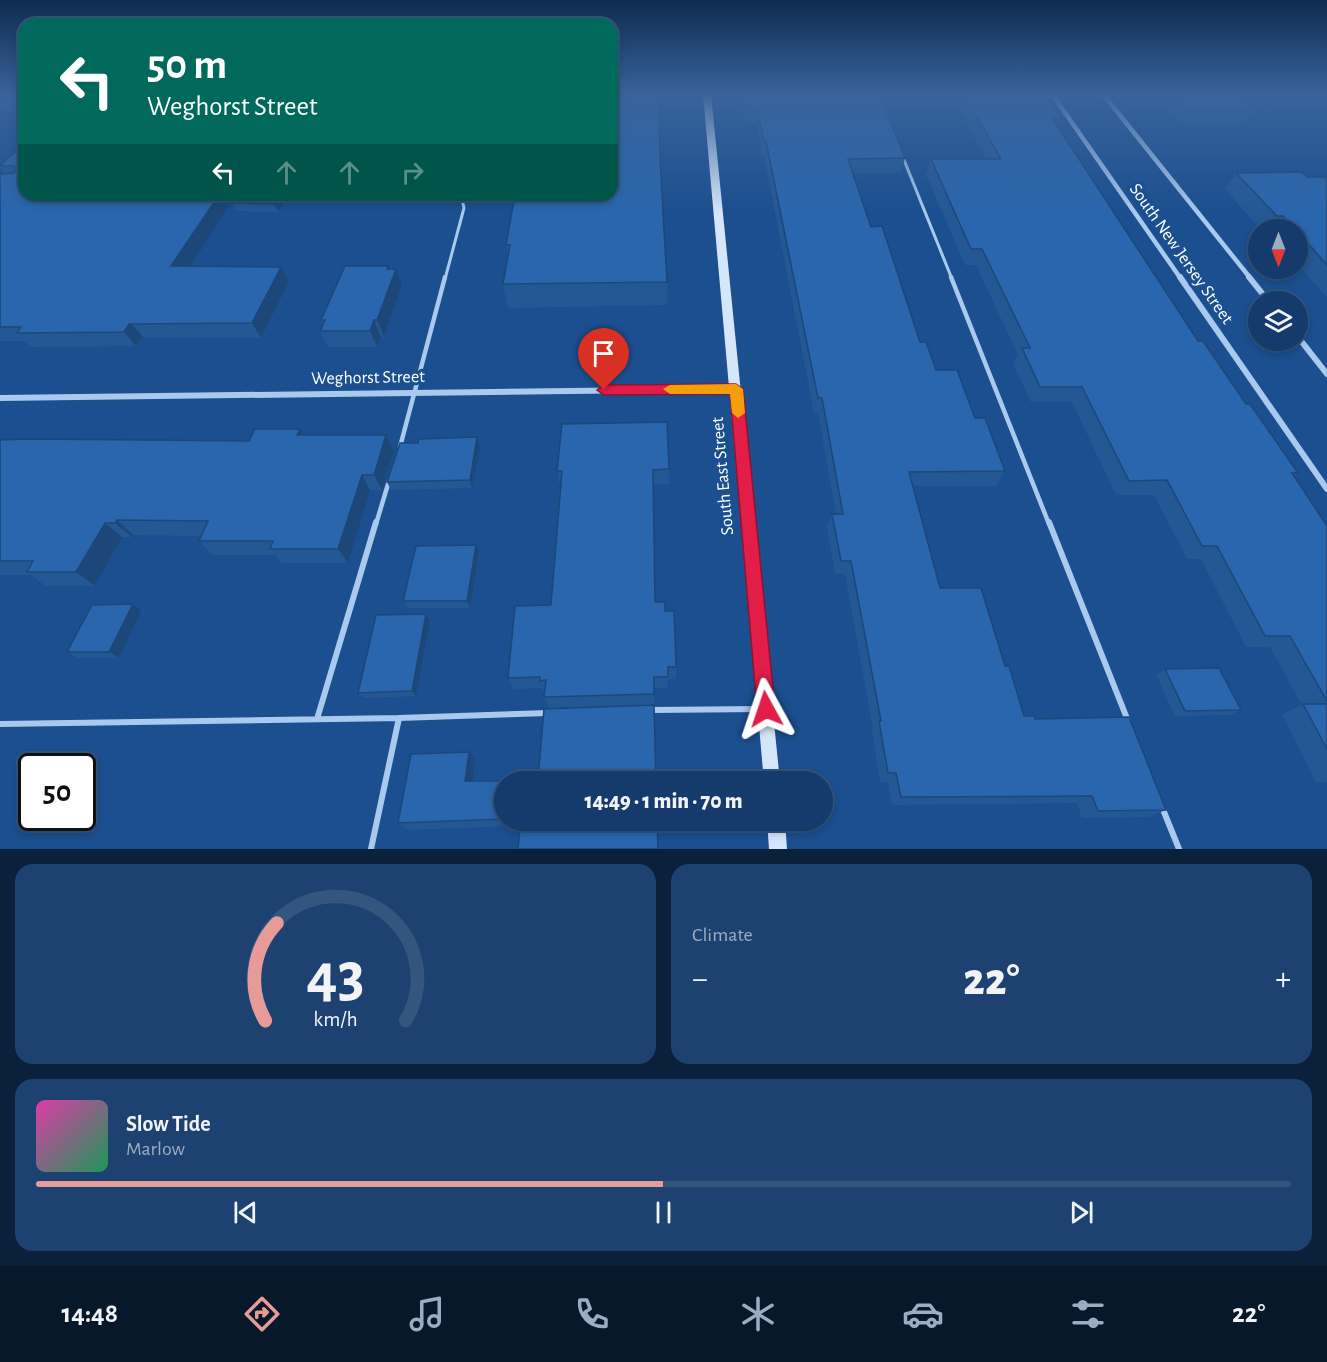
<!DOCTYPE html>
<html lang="en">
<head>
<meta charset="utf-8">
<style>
  :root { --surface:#143b6b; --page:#1d4271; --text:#f1f3f6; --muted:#9dadc1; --line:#33557e; --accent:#e69b98 }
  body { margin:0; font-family:"Alegreya Sans",sans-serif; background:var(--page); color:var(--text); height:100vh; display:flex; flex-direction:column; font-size:22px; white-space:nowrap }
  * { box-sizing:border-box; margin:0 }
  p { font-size:20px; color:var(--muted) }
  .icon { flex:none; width:33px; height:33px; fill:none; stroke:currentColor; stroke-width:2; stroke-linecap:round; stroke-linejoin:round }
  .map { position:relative; height:849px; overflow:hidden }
  .sheet { display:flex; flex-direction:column; gap:15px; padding:15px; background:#0b203b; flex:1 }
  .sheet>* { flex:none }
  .top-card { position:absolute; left:18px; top:18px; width:600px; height:183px; border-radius:18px; box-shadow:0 3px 9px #0003,0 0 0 2px var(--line); background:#00695c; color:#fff; overflow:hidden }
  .needle { width:39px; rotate:180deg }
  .fabs { position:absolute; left:1248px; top:219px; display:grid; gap:12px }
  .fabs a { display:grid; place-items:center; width:60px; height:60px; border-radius:50%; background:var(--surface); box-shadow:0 3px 9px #0003,0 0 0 2px var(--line); font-size:30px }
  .speed { position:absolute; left:18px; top:753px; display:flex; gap:12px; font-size:30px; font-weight:700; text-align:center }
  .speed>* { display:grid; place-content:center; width:78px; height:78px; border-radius:50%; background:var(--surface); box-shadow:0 3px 9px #0003,0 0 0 2px var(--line); line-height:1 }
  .speed .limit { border:3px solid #111; border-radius:9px; background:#fff; color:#111 }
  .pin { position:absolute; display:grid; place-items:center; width:51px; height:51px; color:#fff; margin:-62px -26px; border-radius:50% 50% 50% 0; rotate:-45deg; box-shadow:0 0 6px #0007 }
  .pin .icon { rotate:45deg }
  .me { position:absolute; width:66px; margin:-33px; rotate:355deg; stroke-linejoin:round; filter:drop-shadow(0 0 4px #0008) }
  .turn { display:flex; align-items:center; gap:21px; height:126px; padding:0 30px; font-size:27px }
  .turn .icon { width:78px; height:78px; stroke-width:2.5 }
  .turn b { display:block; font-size:42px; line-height:51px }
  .lanes { display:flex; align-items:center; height:57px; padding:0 30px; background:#0003; justify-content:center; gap:30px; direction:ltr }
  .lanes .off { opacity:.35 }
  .big { font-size:45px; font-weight:800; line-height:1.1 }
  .sheet .widget { flex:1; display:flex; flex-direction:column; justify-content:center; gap:9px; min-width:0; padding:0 21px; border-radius:18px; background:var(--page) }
  .sheet .dial { align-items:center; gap:0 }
  .dial svg { height:156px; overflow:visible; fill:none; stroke:var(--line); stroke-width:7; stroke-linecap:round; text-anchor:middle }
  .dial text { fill:var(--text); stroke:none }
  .song { display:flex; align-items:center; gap:18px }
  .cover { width:72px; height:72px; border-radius:9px; background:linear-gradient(135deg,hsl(320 70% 55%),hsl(150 70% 35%)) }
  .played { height:6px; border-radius:3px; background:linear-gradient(90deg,var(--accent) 50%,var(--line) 50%) }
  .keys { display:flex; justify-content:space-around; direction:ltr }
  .heat { display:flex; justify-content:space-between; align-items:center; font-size:33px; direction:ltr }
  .sheet .tiles { flex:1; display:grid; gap:15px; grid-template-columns:1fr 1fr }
  .widget:last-child { grid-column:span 2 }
  .trip { position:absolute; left:494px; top:771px; width:339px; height:60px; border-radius:30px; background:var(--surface); box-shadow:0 3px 9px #0003,0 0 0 2px var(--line); font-weight:800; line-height:60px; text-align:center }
  .tabs { display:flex; height:96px; justify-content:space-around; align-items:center; background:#08182b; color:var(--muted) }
  .tabs .icon { width:42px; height:42px }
  .tabs .current { color:var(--accent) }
  .tabs b { font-size:27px; color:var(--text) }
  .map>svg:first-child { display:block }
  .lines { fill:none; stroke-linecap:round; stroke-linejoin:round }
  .lane-far2 { stroke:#a9c9ee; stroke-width:3 }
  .lane-far1 { stroke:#a9c9ee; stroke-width:4.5 }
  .lane { stroke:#a9c9ee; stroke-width:6 }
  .street-far1 { stroke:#a9c9ee; stroke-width:4.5 }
  .street { stroke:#a9c9ee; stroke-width:6 }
  .secondary { fill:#d6e6fa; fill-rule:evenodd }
  .wall { fill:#245895 }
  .shaded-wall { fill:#1d4779 }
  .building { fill:#2a66ad; stroke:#1d4779; stroke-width:1.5 }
  .route { fill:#e11d48; stroke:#92132f; stroke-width:1.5 }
  .slow { fill:#f59e0b }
  .labels { text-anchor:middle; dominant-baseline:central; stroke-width:6; stroke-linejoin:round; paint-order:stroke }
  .street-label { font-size:18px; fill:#fff; stroke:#1b4f8f }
</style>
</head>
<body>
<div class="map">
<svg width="1327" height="849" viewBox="0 0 1327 849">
  <rect width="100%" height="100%" fill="#1b4f8f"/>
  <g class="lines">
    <path class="lane-far2" d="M902,155l50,124
      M445,279l19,-71 -3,-13"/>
    <path class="lane-far1" d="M951,277l98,247
      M400,447l45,-170
      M376,524l13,-43"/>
    <path class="lane" d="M1049,522l79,199
      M651,710l111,-1
      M317,719l59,-197
      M0,724l399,-6 150,-5
      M1162,807l17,42
      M371,849l28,-131"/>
    <path class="street-far1" d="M1052,94l129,185
      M1103,94l148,185"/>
    <path class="street" d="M1180,277l147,212
      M1249,277l20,25
      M1298,337l29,37
      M0,398l736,-9"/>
    <path class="secondary" d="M703,94h8l69,688h-16z
      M767,820h18l2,29h-18z"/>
  </g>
  <path class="wall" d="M0,94h24v17h-24z
    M612,94h66v12h-19l1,52 7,124v23l-159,3 -5,-24 5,-29 -2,-10z
    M739,94h140l26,64 -4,15 -48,1 18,53 49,115 16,28 39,48 30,53 -9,15h-83l27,102 65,78 19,50 11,3 131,91 -18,7 -66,1 -5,-15 -185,2 -4,-23h-8l-8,-51 1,-2 -28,-155h-10l-8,-47 5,-13h4l-18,-101h-4l-50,-257h-2l-6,-33h-13z
    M951,94h93l17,24 -4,8 141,215 100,132 -4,4 33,49v256h-11l-34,-68 20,-9 -32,-58h-24l-45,-88h-14l-33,-64h-38l-44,-93h-41l-18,-39 5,-8 -42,-90h-11l-39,-90 5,-16h55z
    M1151,94h87l16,15 -10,16h-65z
    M20,147l4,48h212l-46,71 99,16 -28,56h-117l-4,1 -4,7 -105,1 -6,-6h-25v-167h5l-5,-8z
    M1236,173l71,4h20v121l-29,-34v-34h-37l-36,-41z
    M236,195h53l-11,17 -42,-1 -5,-8z
    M389,269l13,16 -18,52h-3l-4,10h-49l-8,-16 3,-7 -2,-4z
    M303,435h83l8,16 -12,39h-12l-22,73h-66l-7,-8h-62l-14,-14 2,-5 -68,-1 -1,2h-10l-27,49h-49l-15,-11h-31v-135l249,1z
    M480,446l-8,42 -81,2 -4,-8z
    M669,469v15l-16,1 2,117 10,9 11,56v12h-8l-1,9h-13v17l-105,3 -5,-11 1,-5h-1l-2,-4 -29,1 -5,-11 43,-73 9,-119 -3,-15z
    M476,545l3,7 -9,56h-62l-5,-7z
    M141,611l-22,47h-41l-11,-6z
    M426,614l4,6 -14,76 -52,2 -6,-5z
    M1165,669l76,41 -11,5 -55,1 -19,-41z
    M475,760l-2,21 183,1h-152v38h153l-249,10 -10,-7z"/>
  <path class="shaded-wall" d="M219,195h17l-55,86 -10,-15z
    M279,195h10l-11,17 -4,-8z
    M388,266l4,13 4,-10 6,16 -18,52 -7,-17z
    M281,267l8,15 -28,56 -9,-15z
    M374,320l7,17 -4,10 -7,-16z
    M129,324h3l12,14 -4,1 -4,7 -12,-14z
    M300,429l9,16 -12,-10z
    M386,435l8,16 -12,39 -8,-15z
    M477,437l3,9 -8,42 -2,-8z
    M362,475l8,15 -22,73 -10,-14z
    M117,520l16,15 -1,2 -17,-14z
    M105,523l17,14 -27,49 -19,-14z
    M476,545l3,7 -9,56 -3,-7z
    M133,604l8,7 -22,47 -10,-6z
    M426,614l4,6 -14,76 -4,-5z
    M469,752l6,8 -3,29 -7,-8z"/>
  <path class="building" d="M0,94h24v2h-24z
    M612,94h47l1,64 7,124 -164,2 7,-39h-4l9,-50h97z
    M742,94h137l26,64 -57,1 23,68 11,-1 38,116h6l10,28h21l18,48h10l20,53 -96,1 31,116h41l24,78h4l15,50h11v3l94,-2 37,93 -68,1 -6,-15 -191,1 -5,-24h-8l-9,-52h2l-30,-160h-10l-9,-47h11l-21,-116h-4l-52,-257h-2l-7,-33h-12z
    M964,94h80l17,24h-9l146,223h5l43,63h4l48,69h-6l35,53v175l-37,-65h-25l-48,-90h-15l-35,-66 -38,1 -47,-94h-42l-18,-39h8l-48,-99h-11l-40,-90h70z
    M1174,94h64l16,15h-66z
    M20,147h4v48h195l-48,71 110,1 -29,56 -120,1h-3l-5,8 -107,1 4,-6h-21v-153l14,-1 3,-4 -3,-3h-14z
    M1302,172l5,5h20v88l-29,-33v-2h-3l-12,-14h-6l-41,-43z
    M236,195h43l-5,9 -43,-1z
    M345,266h43l-1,3h9l-19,51h-3l-4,11h-50l5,-11h-4z
    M667,422l2,47 -16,1 2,132h10v9h9l2,56h-8v10h-14v17l-110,3 2,-17 -6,1v-4l-32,1 7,-72 36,-1 11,-134h-5l5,-47z
    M255,429h45l-3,6h89l-12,40h-12l-24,74h-68l3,-8h-74l9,-20 -91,-1 -2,3h-10l-29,49h-49l6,-11h-33v-121l29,-1 220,2z
    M477,437l-7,43 -83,2 13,-39h18l1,-4z
    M476,545l-9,56h-64l13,-55z
    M133,604l-24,48h-42l25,-47z
    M426,614l-14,77 -54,2 18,-78z
    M1219,668l22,42 -56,1 -20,-42z
    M1303,704h24v45z
    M654,705l2,77h-152v37l-106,4 13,-69 58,-2 -4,29h73l6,-72z
    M521,820h136l1,29h-140z"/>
  <linearGradient id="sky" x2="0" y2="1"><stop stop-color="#0f2b4f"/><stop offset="0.44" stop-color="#39639b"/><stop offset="1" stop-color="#39639b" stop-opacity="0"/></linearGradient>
  <rect width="1327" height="213" fill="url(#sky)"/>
  <path class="route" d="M736,384l7,5 32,320 -3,6 -6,3 -7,-3 -2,-6 -27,-315 -126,1 -7,-5 7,-5z"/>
  <path class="slow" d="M736,384l7,5 2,24 -7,5 -6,-5 -2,-19h-60l-7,-5 7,-4z"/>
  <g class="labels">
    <g class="street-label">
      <text transform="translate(1181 254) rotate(55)">South New Jersey Street</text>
      <text transform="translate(368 378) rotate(-1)">Weghorst Street</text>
      <text transform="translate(723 476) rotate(-95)">South East Street</text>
    </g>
  </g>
</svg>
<div class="fabs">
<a><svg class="needle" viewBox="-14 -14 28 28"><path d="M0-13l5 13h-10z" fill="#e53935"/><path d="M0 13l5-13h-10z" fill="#9dadc1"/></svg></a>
<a><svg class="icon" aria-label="layers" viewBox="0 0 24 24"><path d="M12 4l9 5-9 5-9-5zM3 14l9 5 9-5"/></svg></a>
</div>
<div class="speed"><div class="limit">50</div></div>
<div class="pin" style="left:604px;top:390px;background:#d93025"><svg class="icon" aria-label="arrive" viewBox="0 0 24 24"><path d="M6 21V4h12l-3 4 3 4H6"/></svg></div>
<svg class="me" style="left:766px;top:709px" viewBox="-20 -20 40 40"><path d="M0-17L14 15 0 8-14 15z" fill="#e11d48" stroke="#fff" stroke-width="4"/></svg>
<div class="trip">14:49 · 1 min · 70 m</div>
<div class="top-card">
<div class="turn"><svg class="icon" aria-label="left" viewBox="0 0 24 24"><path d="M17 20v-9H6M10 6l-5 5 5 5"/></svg><div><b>50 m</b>Weghorst Street</div></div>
<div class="lanes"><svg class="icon" aria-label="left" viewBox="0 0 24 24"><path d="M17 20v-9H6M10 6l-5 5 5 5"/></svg><svg class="icon off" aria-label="ahead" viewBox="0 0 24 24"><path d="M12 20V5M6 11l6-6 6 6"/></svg><svg class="icon off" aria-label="ahead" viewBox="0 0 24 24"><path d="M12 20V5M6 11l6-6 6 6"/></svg><svg class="icon off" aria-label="right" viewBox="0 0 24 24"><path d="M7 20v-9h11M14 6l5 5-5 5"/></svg></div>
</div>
</div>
<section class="sheet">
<div class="tiles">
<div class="widget dial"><svg viewBox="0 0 100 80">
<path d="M14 69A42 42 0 1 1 86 69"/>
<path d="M14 69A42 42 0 0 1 20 19" stroke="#e69b98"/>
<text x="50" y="56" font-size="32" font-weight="700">43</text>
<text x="50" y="72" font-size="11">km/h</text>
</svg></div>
<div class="widget"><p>Climate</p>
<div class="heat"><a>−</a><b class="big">22°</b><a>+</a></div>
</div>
<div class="widget">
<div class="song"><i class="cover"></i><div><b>Slow Tide</b><p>Marlow</p></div></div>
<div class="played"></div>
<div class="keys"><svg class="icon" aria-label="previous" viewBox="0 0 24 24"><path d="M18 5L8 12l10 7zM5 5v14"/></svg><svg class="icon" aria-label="pause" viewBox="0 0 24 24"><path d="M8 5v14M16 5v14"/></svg><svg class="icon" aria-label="next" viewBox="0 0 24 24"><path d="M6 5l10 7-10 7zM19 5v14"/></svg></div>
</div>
</div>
</section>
<nav class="tabs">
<b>14:48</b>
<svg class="icon current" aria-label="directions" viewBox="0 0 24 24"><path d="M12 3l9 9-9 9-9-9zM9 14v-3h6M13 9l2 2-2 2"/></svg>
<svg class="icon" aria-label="music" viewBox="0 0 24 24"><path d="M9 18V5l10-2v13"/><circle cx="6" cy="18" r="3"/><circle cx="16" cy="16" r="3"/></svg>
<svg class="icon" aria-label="phone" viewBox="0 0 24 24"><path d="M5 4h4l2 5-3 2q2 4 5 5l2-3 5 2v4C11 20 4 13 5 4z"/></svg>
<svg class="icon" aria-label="climate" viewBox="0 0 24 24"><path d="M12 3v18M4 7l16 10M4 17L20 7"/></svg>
<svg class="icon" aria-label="car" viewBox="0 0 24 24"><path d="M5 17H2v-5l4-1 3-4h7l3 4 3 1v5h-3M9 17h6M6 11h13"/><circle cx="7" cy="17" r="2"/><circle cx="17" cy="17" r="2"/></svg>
<svg class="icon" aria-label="filters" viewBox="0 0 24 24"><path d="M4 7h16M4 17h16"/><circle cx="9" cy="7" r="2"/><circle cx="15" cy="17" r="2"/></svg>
<b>22°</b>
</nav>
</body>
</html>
